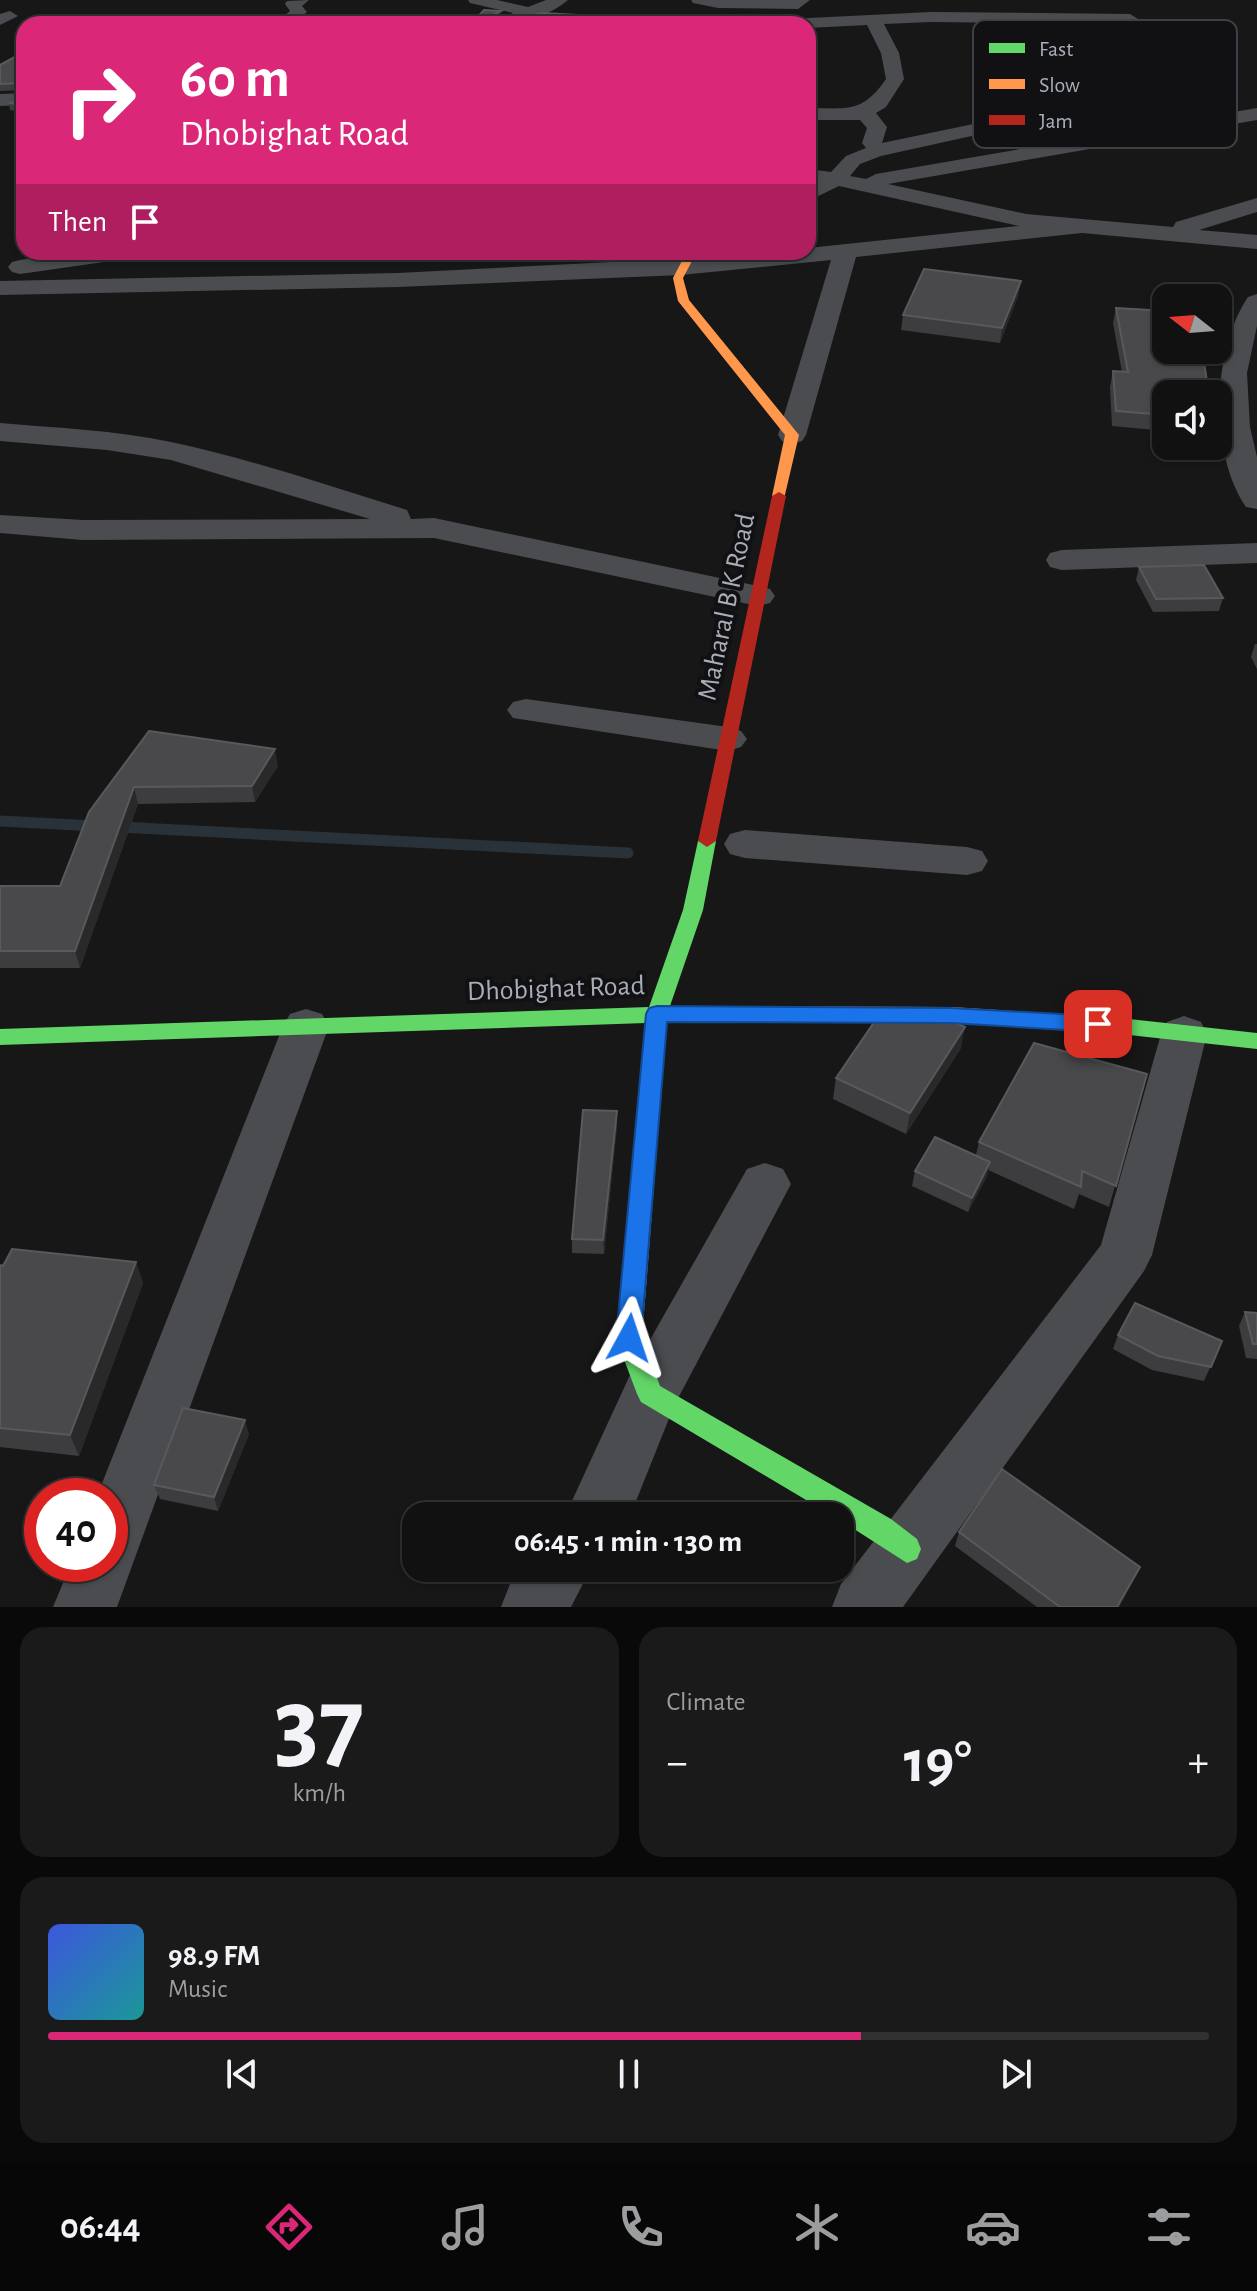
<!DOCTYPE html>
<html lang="en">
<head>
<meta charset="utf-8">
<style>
  :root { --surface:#111; --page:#1a1a1a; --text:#f1f3f6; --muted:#9c9d9f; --line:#303131; --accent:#db2777 }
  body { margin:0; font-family:"Alegreya Sans",sans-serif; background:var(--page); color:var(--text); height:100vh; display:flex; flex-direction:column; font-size:30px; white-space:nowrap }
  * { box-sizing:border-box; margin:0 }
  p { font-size:26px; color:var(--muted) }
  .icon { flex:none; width:44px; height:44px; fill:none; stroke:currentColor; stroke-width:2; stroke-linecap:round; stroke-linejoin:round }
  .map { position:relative; height:1607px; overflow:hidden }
  .sheet { display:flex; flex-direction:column; gap:20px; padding:20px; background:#090909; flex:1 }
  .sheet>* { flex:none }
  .banner { position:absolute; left:16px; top:16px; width:800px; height:244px; border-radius:24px; box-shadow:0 2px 6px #0004,0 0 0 2px var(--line); background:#db2777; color:#fff; overflow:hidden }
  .needle { width:52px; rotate:287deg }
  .controls { position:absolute; left:1152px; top:284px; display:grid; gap:16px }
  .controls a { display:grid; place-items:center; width:80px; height:80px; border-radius:16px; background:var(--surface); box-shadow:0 2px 6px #0004,0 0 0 2px var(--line); font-size:40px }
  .speed { position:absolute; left:24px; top:1478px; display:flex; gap:16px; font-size:40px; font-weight:700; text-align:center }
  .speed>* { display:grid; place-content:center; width:104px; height:104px; border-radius:50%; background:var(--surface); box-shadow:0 2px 6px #0004,0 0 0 2px var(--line); line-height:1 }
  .speed .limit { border:12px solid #d22; background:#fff; color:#111 }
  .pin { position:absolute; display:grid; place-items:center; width:68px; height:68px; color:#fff; margin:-34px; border-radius:16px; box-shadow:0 4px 12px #0006 }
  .me { position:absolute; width:88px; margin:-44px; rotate:5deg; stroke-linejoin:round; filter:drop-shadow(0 0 6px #0008) }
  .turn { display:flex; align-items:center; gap:28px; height:168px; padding:0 32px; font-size:36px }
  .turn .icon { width:104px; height:104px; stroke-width:2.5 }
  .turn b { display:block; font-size:56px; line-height:68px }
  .then { display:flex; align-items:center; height:76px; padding:0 32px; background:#0003; gap:16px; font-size:30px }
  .big { font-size:60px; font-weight:600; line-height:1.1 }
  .sheet .card { flex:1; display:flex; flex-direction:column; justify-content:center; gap:12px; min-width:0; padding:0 28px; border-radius:24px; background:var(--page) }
  .sheet .dial { align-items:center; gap:0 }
  .dial b { font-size:104px; line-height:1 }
  .song { display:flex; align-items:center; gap:24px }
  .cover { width:96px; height:96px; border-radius:12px; background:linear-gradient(135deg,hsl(230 70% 55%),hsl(180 70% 35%)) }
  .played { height:8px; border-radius:4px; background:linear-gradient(90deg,var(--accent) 70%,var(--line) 70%) }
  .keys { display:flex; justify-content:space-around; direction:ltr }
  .heat { display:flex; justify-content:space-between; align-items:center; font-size:44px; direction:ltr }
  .sheet .tiles { flex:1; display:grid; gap:20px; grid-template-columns:1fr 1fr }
  .card:last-child { grid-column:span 2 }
  .trip { position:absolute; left:402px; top:1502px; width:452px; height:80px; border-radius:24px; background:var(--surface); box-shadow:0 2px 6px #0004,0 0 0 2px var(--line); font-weight:600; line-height:80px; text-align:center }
  .tab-bar { display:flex; height:128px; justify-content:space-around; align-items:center; background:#070707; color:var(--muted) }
  .tab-bar .icon { width:56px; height:56px }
  .tab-bar .selected { color:var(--accent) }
  .tab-bar b { font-size:36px; color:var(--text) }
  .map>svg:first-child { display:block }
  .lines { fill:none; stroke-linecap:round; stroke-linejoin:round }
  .stream { stroke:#2a3239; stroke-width:11 }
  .street { fill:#4b4c50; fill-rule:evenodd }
  .fast { fill:#63d668; fill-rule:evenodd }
  .slow { fill:#ff974d; fill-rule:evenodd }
  .jam { fill:#b3261e; fill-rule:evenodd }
  .wall { fill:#3d3d3f }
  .shaded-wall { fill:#29292a }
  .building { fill:#49494c; stroke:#58595d; stroke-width:2 }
  .route { fill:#1a73e8; stroke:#114b97; stroke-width:2 }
  .labels { text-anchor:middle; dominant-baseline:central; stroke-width:8; stroke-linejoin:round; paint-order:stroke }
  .street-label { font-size:28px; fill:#a8adb8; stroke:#111113 }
  .key { fill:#111113; stroke:#3e4045; stroke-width:2 }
  .key-label { font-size:22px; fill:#a8adb8 }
</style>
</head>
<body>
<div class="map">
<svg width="1257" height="1607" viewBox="0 0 1257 1607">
  <rect width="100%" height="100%" fill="#171717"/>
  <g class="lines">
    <path class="stream" d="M0,821l95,5
      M119,827l509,26"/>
    <path class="street" d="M309,0l-7,6 5,6 -14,12h-19l16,-13 -5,-7 2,-3z
      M468,0h29l31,7 18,-7h22c-19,17 -50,24 -75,24l20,-11 -43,-10z
      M691,0h119l-12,9 -80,-1 -25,-5z
      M10,11l8,5 -18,9v-11z
      M931,12l199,2 8,5 -61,41 -51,64 -145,32 -21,8 -10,12 16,3 10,-5 381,-66v12l-369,64 138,30 147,13 3,-5 81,-24v14l-58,18 58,5v14l-175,-16 -226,24 -50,178 -4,6 -10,3 -10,-3 -4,-6 53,-175 -150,15 -283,12 -398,8v-14l398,-8 410,-21v-4l211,-22 -180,-40 -31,15v-16l8,-4 -8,-2v-10l23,3 15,-16 20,-8 -4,-5 5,-15 -7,-8h-52v-12c39,0 54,6 78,-29l-5,-26 -14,-28 -59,3v-4h-27l8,-5zM931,22l180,2 -46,28 -53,64 -130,27 5,-16 -11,-14 10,-6 18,-28 -5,-26 -15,-29z
      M24,93v12l-24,1v-12z
      M75,252h62l-4,5 -8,2 -105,15 -8,-2 -4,-5 4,-5 8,-2z
      M1257,294v32l-10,47 3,54 7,30v52l-11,-2c-37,-54 -34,-157 2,-210z
      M0,423c57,5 115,7 171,19 80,17 158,44 236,68l4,9 23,-1 324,68 12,3 5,7 -5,7 -12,3 -324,-68 -351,2 -83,-7v-18l83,5 287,-1 -199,-59 -64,-10 -107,-9z
      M1257,543v20l-195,7 -12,-3 -4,-7 4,-7 12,-3z
      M526,699l202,28 13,4 6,8 -6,8 -13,4 -215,-33 -6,-8 6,-8z
      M745,830l222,17 15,4 6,10 -6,10 -15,4 -222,-17 -15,-4 -6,-10 6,-10z
      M306,1009l16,5 7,12 -212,581h-64l18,-43h39v-68h-13l186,-470 7,-12z
      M1184,1016l17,6 6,12 -55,221 -8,16 -241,336h-71l9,-23 260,-339 60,-211 6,-12z
      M765,1163l18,6 8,15 -117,222 -44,110h-65l65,-141 117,-206z
      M522,1568h69l-20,39h-70l9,-23z"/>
    <path class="fast" d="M707,835l9,6 -13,69 -33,96 11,3 3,5 -3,5 -14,3 -25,316 18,48 231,133 26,20 4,10 -4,10 -10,4 -67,-43v-4h-7l-192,-114 -4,-8 -21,-56 30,-315 -646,22v-16l649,-22 34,-97 15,-69z
      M1120,1018l137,15v16l-137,-15 -7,-2 -3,-6 3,-6z"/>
    <path class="slow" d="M692,252h12l-12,9 -9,17 6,22 110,135 -15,64h-10l-2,-3 13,-61 -107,-134 -5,-23 11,-21z
      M674,1006l277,1 169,11 7,2 3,6 -3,6 -7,2 -169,-11 -277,-1 -7,-3 -3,-5 3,-5z"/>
    <path class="jam" d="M779,492l7,4 -70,345 -9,6 -9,-6 74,-345z"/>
  </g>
  <path class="wall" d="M24,52v38l-24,1v-26z
    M24,100v12l-14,-2 -1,-7z
    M1018,296l-18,47 -99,-13 2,-15z
    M1116,308l50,86v37l-54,-5 -2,-39 3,-16 9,1 -9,-49z
    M1139,567l84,31 -4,13 -66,1 -17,-32z
    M1255,644h2v25l-6,-12z
    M149,731l129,35 -23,36 -117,2 -58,164h-80v-82h60z
    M961,1048l-55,86 -73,-35 3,-21z
    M1147,1074l-38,133 -30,-13 -5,15 -86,-39 -1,6 -19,36 -56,-26 3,-15 61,-16 3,-13z
    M617,1111v15l-13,128 -32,-1v-14z
    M136,1262l7,21 -64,173 -79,-9v-182z
    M1245,1312l12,1v46l-11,-1 -7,-32z
    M1118,1335l104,6 -18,40 -52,-11 -39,-21z
    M249,1434l-31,77 -58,-12 -6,-14z
    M959,1532l181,35 -21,40h-82l-82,-61z"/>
  <path class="shaded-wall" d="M501,11v5l-9,5 -1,-5z
    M1021,281l-3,15 -18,47 2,-15z
    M275,749l3,17 -23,36 -3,-16z
    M134,787l4,17 -58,164 -5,-17z
    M965,1027l-4,21 -55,86 4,-21z
    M617,1111v15l-13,128 -1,-14z
    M990,1162l-3,14 -19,36 4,-14z
    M136,1262l7,21 -64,173 -9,-21z
    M245,1420l4,14 -31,77 -4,-14z
    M1140,1567l-21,40h-2z"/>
  <path class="building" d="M484,10l17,1 -10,5 2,6 50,-9 34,2 -1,2 53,-2 -4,9h-154z
    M24,52v35l-2,-4 -22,1v-19z
    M24,100v5l-15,-2z
    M924,269l97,12 -19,47 -99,-13z
    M1116,308l50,3v39h36l7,44h-43v21l-50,-4 -3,-40 15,1z
    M1204,565l19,33 -67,1 -17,-32z
    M149,731l126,18 -23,37 -118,1 -59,164h-75v-65h60l29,-74z
    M879,1015l61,1 25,11 -55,86 -74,-35z
    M1034,1043l113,31 -31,112 -34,-15 -1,16 -102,-45z
    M583,1110l34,1 -14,129 -31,-1z
    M935,1137l55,25 -18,36 -57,-27z
    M12,1249l124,13 -66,173 -70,-7v-163l3,1z
    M1135,1303l87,38 -11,26 -53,-11 -40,-21z
    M1245,1312l12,1v31h-4z
    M183,1408l62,12 -31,77 -60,-12z
    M1002,1469l138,98 -23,40h-57l-101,-75z"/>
  <path class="route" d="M657,1006l294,2 147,8 8,2 3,6 -3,6 -8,2 -147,-9 -284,-1 -26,316 -3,8 -9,3 -9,-3 -4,-8 30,-324 3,-6z"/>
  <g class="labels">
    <g class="street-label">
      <text transform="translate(727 607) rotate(-78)">Maharal B K Road</text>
      <text transform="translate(556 989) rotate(-2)">Dhobighat Road</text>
    </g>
  </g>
  <rect x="973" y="20" width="264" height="128" rx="12" class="key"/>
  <rect x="989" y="43" width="36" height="10" fill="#63d668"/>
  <rect x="989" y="79" width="36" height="10" fill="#ff974d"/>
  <rect x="989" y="115" width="36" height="10" fill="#b3261e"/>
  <g class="key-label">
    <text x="1039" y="56">Fast</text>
    <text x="1039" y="92">Slow</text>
    <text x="1039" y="128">Jam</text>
  </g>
</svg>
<div class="controls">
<a><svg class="needle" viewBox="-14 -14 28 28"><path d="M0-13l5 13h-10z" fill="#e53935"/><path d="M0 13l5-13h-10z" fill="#9c9d9f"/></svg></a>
<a><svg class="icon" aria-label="sound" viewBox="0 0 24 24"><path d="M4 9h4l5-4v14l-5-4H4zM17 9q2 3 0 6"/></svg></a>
</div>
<div class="speed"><div class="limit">40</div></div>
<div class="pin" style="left:1098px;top:1024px;background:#d93025"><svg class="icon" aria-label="arrive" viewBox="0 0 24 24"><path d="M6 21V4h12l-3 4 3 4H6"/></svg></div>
<svg class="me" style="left:629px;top:1338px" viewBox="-20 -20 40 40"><path d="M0-17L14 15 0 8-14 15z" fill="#1a73e8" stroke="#fff" stroke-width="4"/></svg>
<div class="trip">06:45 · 1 min · 130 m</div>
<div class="banner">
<div class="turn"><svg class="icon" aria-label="right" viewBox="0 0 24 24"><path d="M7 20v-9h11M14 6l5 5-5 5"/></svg><div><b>60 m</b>Dhobighat Road</div></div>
<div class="then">Then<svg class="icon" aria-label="arrive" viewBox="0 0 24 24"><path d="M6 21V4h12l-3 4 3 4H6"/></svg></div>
</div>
</div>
<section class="sheet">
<div class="tiles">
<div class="card dial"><b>37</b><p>km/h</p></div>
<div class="card"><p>Climate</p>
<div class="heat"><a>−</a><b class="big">19°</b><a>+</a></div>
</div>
<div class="card">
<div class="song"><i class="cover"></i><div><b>98.9 FM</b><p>Music</p></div></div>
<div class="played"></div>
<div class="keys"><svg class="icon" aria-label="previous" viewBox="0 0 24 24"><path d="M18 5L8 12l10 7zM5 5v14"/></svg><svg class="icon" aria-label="pause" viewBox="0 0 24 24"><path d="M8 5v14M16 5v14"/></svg><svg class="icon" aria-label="next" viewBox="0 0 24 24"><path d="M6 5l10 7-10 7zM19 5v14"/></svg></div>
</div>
</div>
</section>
<nav class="tab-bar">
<b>06:44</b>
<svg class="icon selected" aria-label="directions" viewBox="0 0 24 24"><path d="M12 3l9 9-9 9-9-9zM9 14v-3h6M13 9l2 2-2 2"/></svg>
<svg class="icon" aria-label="music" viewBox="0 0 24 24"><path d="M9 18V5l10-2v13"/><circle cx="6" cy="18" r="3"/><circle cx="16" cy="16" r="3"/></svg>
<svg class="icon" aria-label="phone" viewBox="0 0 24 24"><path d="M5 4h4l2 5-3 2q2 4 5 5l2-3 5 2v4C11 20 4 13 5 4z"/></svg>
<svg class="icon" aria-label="climate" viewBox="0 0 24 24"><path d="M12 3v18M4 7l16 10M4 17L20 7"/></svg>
<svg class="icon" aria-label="car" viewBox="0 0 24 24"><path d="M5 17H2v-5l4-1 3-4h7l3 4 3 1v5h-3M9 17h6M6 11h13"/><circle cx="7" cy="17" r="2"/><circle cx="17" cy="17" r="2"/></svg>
<svg class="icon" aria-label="filters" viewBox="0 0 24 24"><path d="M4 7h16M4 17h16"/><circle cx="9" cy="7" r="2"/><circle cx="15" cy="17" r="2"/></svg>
</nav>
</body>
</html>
